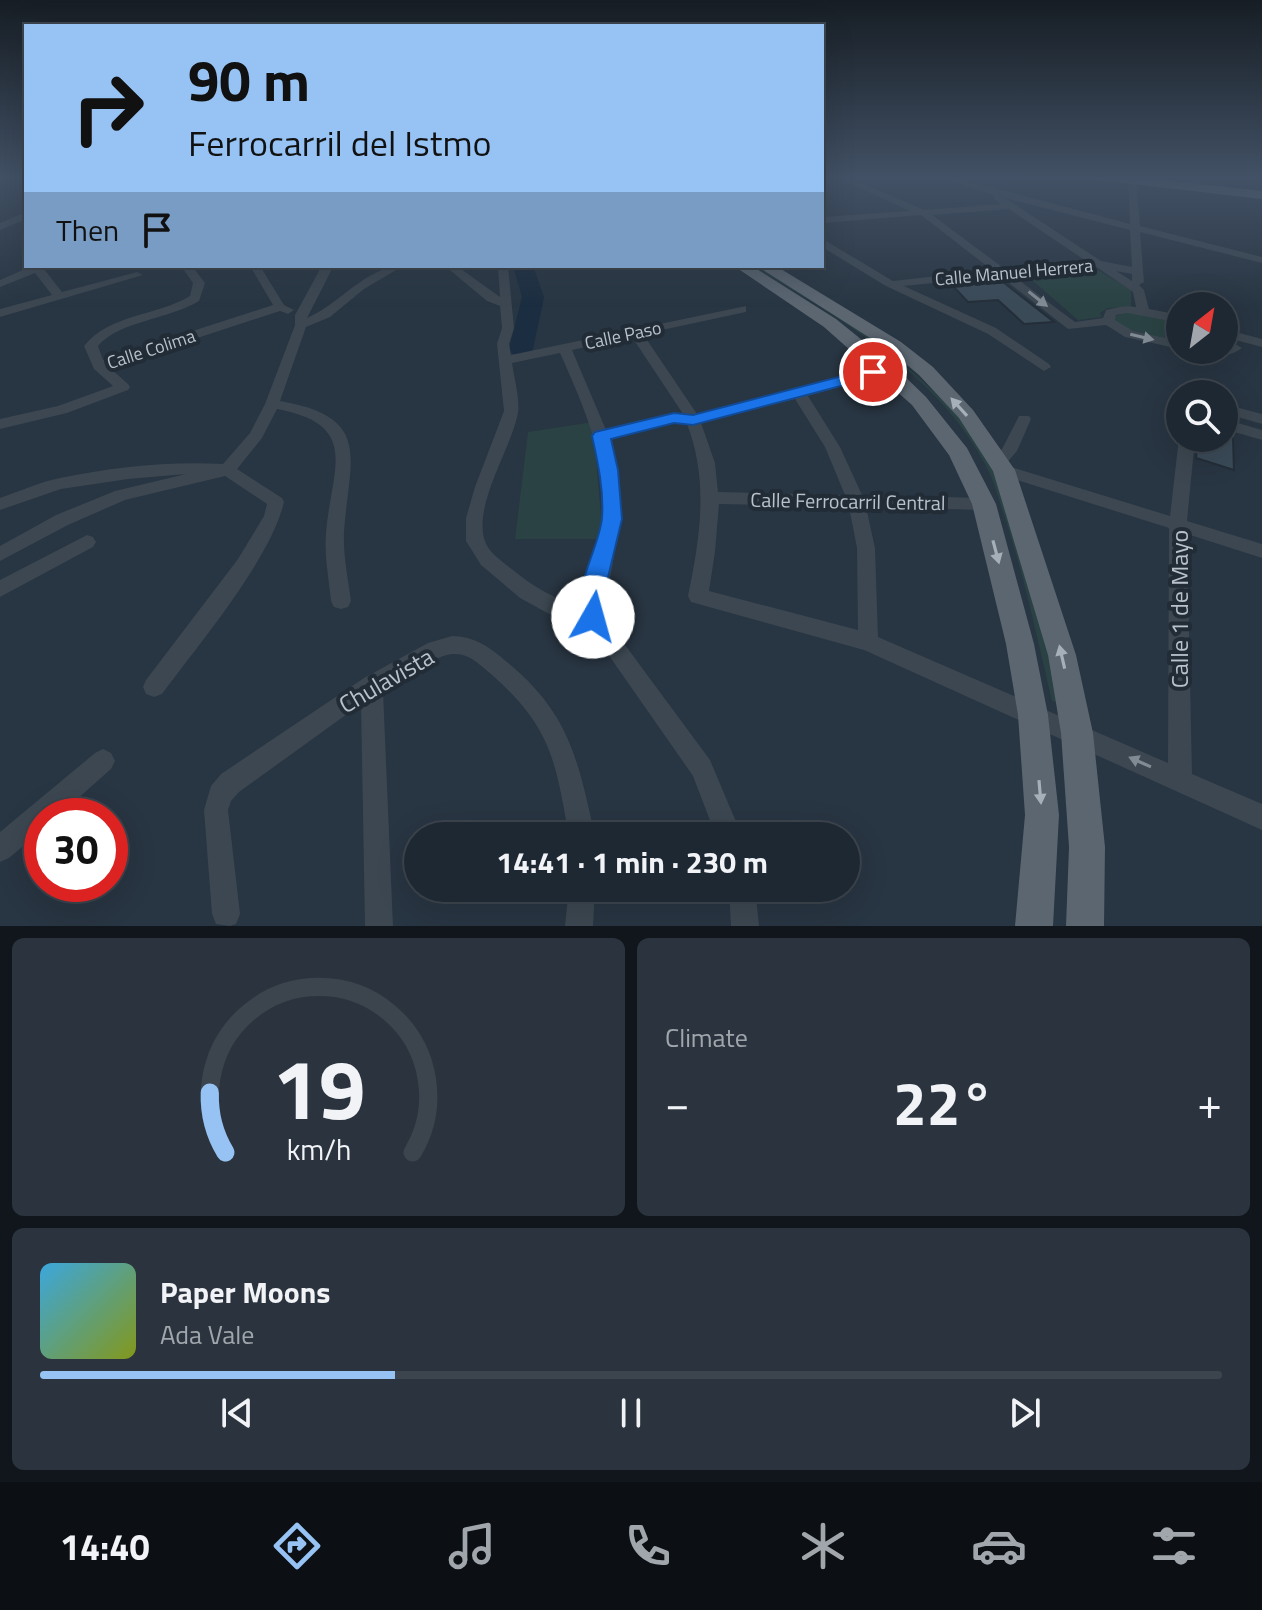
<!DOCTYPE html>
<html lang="en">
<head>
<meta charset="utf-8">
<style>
  :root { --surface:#1e2832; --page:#2b343e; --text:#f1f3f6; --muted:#a1a6ac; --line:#3c444d; --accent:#96c3f4 }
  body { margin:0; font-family:"Titillium Web",sans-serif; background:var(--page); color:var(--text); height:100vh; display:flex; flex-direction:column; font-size:30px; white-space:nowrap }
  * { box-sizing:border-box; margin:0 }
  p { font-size:26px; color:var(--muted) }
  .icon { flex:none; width:44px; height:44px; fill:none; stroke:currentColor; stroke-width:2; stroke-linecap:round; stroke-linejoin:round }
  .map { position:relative; height:926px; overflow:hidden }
  .side { display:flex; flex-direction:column; gap:12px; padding:12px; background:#10161c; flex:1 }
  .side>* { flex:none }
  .banner { position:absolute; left:24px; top:24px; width:800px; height:244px; border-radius:0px; box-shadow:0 8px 32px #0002,0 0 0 2px var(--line); background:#96c3f4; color:#111; overflow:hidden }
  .needle { width:52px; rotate:31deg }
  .tools { position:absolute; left:1166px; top:292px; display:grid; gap:16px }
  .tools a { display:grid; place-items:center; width:72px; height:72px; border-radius:50%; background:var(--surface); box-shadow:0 8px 32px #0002,0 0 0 2px var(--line); font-size:40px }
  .speed { position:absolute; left:24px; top:798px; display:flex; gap:16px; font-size:40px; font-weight:700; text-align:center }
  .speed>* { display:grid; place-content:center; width:104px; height:104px; border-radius:50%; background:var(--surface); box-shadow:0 8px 32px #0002,0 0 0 2px var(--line); line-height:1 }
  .speed .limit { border:12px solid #d22; background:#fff; color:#111 }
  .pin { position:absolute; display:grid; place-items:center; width:68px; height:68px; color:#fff; margin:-34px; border:4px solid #fff; border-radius:50%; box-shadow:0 2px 8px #0007 }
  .me { position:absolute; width:88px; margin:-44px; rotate:7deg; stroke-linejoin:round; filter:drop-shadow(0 0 6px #0008) }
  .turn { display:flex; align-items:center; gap:28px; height:168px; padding:0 32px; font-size:36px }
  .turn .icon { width:104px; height:104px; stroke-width:2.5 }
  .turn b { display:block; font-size:56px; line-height:68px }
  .then { display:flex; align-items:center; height:76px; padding:0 32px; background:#0003; gap:16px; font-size:30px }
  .big { font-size:60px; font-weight:700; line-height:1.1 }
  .side .widget { flex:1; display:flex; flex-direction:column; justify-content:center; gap:12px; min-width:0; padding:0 28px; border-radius:12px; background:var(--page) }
  .side .dial { align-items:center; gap:0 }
  .dial svg { height:208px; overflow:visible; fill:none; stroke:var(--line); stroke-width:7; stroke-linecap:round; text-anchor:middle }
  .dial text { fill:var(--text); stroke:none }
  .song { display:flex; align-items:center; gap:24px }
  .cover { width:96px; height:96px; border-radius:12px; background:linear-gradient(135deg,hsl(200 70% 55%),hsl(70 70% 35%)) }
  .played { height:8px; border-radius:4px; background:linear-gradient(90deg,var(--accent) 30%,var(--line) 30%) }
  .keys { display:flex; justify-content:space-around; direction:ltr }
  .heat { display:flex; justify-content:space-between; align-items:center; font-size:44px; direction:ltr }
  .side .tiles { flex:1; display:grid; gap:12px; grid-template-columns:1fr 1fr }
  .widget:last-child { grid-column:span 2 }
  .trip { position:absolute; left:404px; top:822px; width:456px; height:80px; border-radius:40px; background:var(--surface); box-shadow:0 8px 32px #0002,0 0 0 2px var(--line); font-weight:700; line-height:80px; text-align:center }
  .tab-bar { display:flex; height:128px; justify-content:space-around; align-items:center; background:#0c1014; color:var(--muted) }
  .tab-bar .icon { width:56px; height:56px }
  .tab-bar .active { color:var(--accent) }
  .tab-bar b { font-size:36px; color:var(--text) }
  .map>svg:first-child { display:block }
  .green { fill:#2a4243 }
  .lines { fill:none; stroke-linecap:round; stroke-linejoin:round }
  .river { fill:#1b2d40; fill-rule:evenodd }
  .building { fill:#3a4a57; stroke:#232e39; stroke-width:2 }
  .minor { fill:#3c4751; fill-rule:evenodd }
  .major { fill:#5b6671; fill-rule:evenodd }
  .oneway { fill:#818b94 }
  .oneway2 { fill:#a6b0b9 }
  .route { fill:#1a73e8; stroke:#114b97; stroke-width:2 }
  .labels { text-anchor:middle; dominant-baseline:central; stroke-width:8; stroke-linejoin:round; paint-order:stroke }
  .far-street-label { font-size:18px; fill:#b9c2cb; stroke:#212c37 }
  .street-label { font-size:20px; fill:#b9c2cb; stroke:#212c37 }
  .near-street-label { font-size:24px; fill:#b9c2cb; stroke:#212c37 }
</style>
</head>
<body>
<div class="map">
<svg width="1262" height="926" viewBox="0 0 1262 926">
  <rect width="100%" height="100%" fill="#283542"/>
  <path class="green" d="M754,266h8l119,77 79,73 35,51 71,237 -14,-3c-15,-63 -28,-127 -49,-189 -5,-14 -9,-32 -17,-46 -47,-92 -147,-148 -232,-200z
    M1091,266l40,24v17l-23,1 -8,5 2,4 -24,3 -52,-45z
    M1126,312l54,11v18l-58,-12 -11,-11z
    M593,422l10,117h-88l13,-107z"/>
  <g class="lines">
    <path class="river" d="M513,266h20l11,31 -11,52 -3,5h-18l-3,-5 13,-52z"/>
  </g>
  <path class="building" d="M999,279l55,43 -30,2 -26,-24 -30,2 -17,-18z
    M1198,438h35l1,32 -38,-12z"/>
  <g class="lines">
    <path class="minor" d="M8,176h12l-20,9v-6z
      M834,176h11l79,34 77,-6 -7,-5v-4l-58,-19h13l181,48 -2,-48h8l4,50 122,31v6l-122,-31 4,50 -5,3 5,5 5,19 31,6v8l-53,-10 -11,2 -1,5 18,11 47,10v8l-55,-12 -19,-12 -38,4 -68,-53 -96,10 92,42 53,36 2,3 -7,4 -56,-37 -102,-48 -64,-39v-7l4,1 67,40 99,-11 -71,-55 -99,8 1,-6 87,-6zM1005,198l125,32 2,37 -31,-6zM1009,209l77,52 -81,8 -73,-54zM1095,266l38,26 3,15c-11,-2 -20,1 -30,3l-3,8 -28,4 -63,-47zM1116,271l16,3v7z
      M1181,176h11l10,6 -7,2z
      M26,212v7l-26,11v-7z
      M32,266h14l-2,3 18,23 75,-20 6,3 -143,42v-8l52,-14 -17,-22 -35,14v-7z
      M181,266h11l13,17 -6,18c-29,18 -80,20 -101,45l5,14 170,-55 -23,-39h10l24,39 10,5 -6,4 -8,-3 -171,56 19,17 2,3 -2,3 -61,23 -67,16v-10l58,-13 55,-20 -19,-17 -10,-23c25,-32 73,-30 106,-50l3,-13z
      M319,266h10l2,5 -24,47c33,-14 59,-52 96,-52l-39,23 -34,28 -24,10 -26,74c94,16 69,58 64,131 -1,23 4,46 7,69l-3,6 -7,2 -7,-2 -3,-6c-2,-22 -7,-45 -5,-68 5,-64 36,-108 -49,-124l-15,29 -25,31 45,29 2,4c-13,57 -86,143 -122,192l-8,3 -8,-3 -3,-7 3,-7 92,-121 26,-43 3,-12 -42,-28 -100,24 -57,25 -68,36v-15l56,-31 59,-24 71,-17 -58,5 -67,10 -61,21v-12c20,-7 40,-16 60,-20 53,-11 109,-17 163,-14l27,-31 15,-29 30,-79v-10l24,-44z
      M445,266h12l43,31 -2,-31h10l6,62 -5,16 2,11 235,-49v6l-103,22 54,80 184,-48h10v6l-83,24 32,51 22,48 122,3 6,2 3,4 -3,4 -6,2 -118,-3 9,41 3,89 290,126 1,-235 -171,-54 -2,-4 2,-3 -7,-5 11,-13 17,-33h10l2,3 -14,32 -12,14 165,51 9,-78h16l-8,83 75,23v14l-75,-24 5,240 70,30v26l-398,-180 -173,-48 -3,-6c12,-58 21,-115 -1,-172l-13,-1 -65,16 8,35 4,45 -18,96 107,145 32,76h-26l-23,-60 -106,-152 -36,-9 -31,-17 -39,-33 -15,-24v-23l9,-31 29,-76 -7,-67 5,-16 -2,-22 -13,-5zM632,337l51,77 -9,-1 -68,17 -34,-80zM560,353c24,54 51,114 42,174 -3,27 -15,53 -18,80 -28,-7 -49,-19 -71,-37 -10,-8 -26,-18 -29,-32 -9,-37 27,-89 34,-125 2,-15 -4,-35 -6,-50zM795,399l30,48 20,48 -127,-3 -3,-29 -14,-40zM719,504l130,3 8,41 1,82 -149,-39 6,-39z
      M1224,329l38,10v8l-38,-10z
      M1235,344l7,4c-12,9 -31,11 -44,2h26v-2z
      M1224,404l38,10v10l-38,-11z
      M1224,419l38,11v10l-38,-11z
      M87,535l6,2 3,5 -3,5 -93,50v-17z
      M452,636c22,0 39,12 55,26 63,52 71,98 88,174h-26c-14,-76 -17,-108 -78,-162 -11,-9 -22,-21 -37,-20 -19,0 -54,27 -71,37l10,235h-28l-4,-222 -122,88 -8,9 -3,9 12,104 -4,10 -6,2 -14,-2 -4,-10 -8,-104 7,-24 10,-12 143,-96 64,-35z
      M103,749l8,4 4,8 -4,8 -53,47h-16v14l-33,28 -9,4v-30l95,-79z
      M569,888h26l-2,38h-28z
      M729,888h26l4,38h-28z"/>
    <path class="major" d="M1092,176h37l133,15v8l-164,-19z
      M734,266h18l84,53 57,46 33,32 41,51 29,56 38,140 14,71 11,100 -6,111h-38l10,-111 -7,-100 -12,-71 -34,-140 -23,-49 -37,-50 -88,-78z
      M757,266h19l125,76 32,25 40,43 42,60 61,185 17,78 12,114 -1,79h-38l3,-79 -8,-114 -13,-78 -55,-184 -34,-53 -40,-43 -30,-25z"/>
  </g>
  <defs><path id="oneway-solid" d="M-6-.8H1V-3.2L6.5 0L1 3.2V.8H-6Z" transform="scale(2)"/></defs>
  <g class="oneway">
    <use href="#oneway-solid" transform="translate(1038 299) rotate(38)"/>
    <use href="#oneway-solid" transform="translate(1142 337) rotate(13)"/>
    <use href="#oneway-solid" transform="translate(1140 762) rotate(-156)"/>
  </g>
  <g class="oneway2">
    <use href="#oneway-solid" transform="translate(959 407) rotate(-132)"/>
    <use href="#oneway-solid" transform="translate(996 552) rotate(75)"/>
    <use href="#oneway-solid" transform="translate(1062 657) rotate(-103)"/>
    <use href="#oneway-solid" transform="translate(1040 792) rotate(85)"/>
  </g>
  <linearGradient id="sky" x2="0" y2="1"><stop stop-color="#161d24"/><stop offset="0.58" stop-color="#425165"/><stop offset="1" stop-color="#425165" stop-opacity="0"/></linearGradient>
  <rect width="1262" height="306" fill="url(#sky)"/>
  <path class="route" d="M873,368l8,4 -2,4 -186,49 -19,-2 -63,16 7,31 4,49 -18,75v23l-3,6 -8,3 -8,-3c-16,-31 14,-73 17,-105 2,-27 -4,-55 -10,-82l3,-4 79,-19 19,2z"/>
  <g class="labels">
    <g class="far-street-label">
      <text transform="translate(1014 272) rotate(-5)">Calle Manuel Herrera</text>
      <text transform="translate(623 335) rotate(-12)">Calle Paso</text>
      <text transform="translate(151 349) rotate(-18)">Calle Colima</text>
    </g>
    <g class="street-label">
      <text transform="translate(848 501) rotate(1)">Calle Ferrocarril Central</text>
    </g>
    <g class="near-street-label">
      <text transform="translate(1179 609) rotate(-90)">Calle 1 de Mayo</text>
      <text transform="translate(386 680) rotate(-30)">Chulavista</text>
    </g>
  </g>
</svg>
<div class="tools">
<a><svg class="needle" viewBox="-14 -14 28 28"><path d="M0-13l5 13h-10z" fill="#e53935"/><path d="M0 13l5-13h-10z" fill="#a1a6ac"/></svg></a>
<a><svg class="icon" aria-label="search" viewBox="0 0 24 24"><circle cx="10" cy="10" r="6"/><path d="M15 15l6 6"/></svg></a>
</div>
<div class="speed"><div class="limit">30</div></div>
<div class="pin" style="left:873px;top:372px;background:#d93025"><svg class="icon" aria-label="arrive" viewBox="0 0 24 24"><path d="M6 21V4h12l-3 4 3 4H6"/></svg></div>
<svg class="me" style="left:593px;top:617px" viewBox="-20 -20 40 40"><circle r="19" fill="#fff"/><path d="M0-13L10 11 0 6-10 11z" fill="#1a73e8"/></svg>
<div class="trip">14:41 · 1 min · 230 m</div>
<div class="banner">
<div class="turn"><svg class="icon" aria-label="right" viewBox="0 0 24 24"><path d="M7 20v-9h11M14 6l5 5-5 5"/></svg><div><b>90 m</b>Ferrocarril del Istmo</div></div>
<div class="then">Then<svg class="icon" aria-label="arrive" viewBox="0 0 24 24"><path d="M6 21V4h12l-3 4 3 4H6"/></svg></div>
</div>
</div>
<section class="side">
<div class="tiles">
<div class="widget dial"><svg viewBox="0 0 100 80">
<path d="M14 69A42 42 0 1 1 86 69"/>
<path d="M14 69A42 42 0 0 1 8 46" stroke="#96c3f4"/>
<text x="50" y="56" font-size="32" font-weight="700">19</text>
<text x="50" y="72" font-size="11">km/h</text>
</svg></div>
<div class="widget"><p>Climate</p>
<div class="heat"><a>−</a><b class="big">22°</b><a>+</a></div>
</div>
<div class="widget">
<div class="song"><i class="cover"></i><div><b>Paper Moons</b><p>Ada Vale</p></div></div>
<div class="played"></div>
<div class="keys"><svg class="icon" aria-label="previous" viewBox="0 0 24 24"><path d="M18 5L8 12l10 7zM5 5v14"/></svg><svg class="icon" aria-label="pause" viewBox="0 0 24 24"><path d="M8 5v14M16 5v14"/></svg><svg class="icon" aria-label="next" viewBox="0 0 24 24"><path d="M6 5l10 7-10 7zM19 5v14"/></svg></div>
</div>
</div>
</section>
<nav class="tab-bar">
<b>14:40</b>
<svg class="icon active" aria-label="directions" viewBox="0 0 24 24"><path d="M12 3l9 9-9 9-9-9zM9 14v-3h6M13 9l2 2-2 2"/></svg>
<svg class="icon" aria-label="music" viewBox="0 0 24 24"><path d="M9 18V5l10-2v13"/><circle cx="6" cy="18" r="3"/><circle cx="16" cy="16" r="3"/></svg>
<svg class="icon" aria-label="phone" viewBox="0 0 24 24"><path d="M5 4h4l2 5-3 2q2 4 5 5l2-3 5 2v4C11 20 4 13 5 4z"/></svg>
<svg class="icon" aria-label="climate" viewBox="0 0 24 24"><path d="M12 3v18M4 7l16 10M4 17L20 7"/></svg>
<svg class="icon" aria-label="car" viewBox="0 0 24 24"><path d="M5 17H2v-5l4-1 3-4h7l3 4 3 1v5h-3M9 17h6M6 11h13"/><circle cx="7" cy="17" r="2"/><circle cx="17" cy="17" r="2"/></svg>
<svg class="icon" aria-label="filters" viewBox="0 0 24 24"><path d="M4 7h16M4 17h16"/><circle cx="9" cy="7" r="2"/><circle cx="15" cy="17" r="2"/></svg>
</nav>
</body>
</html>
